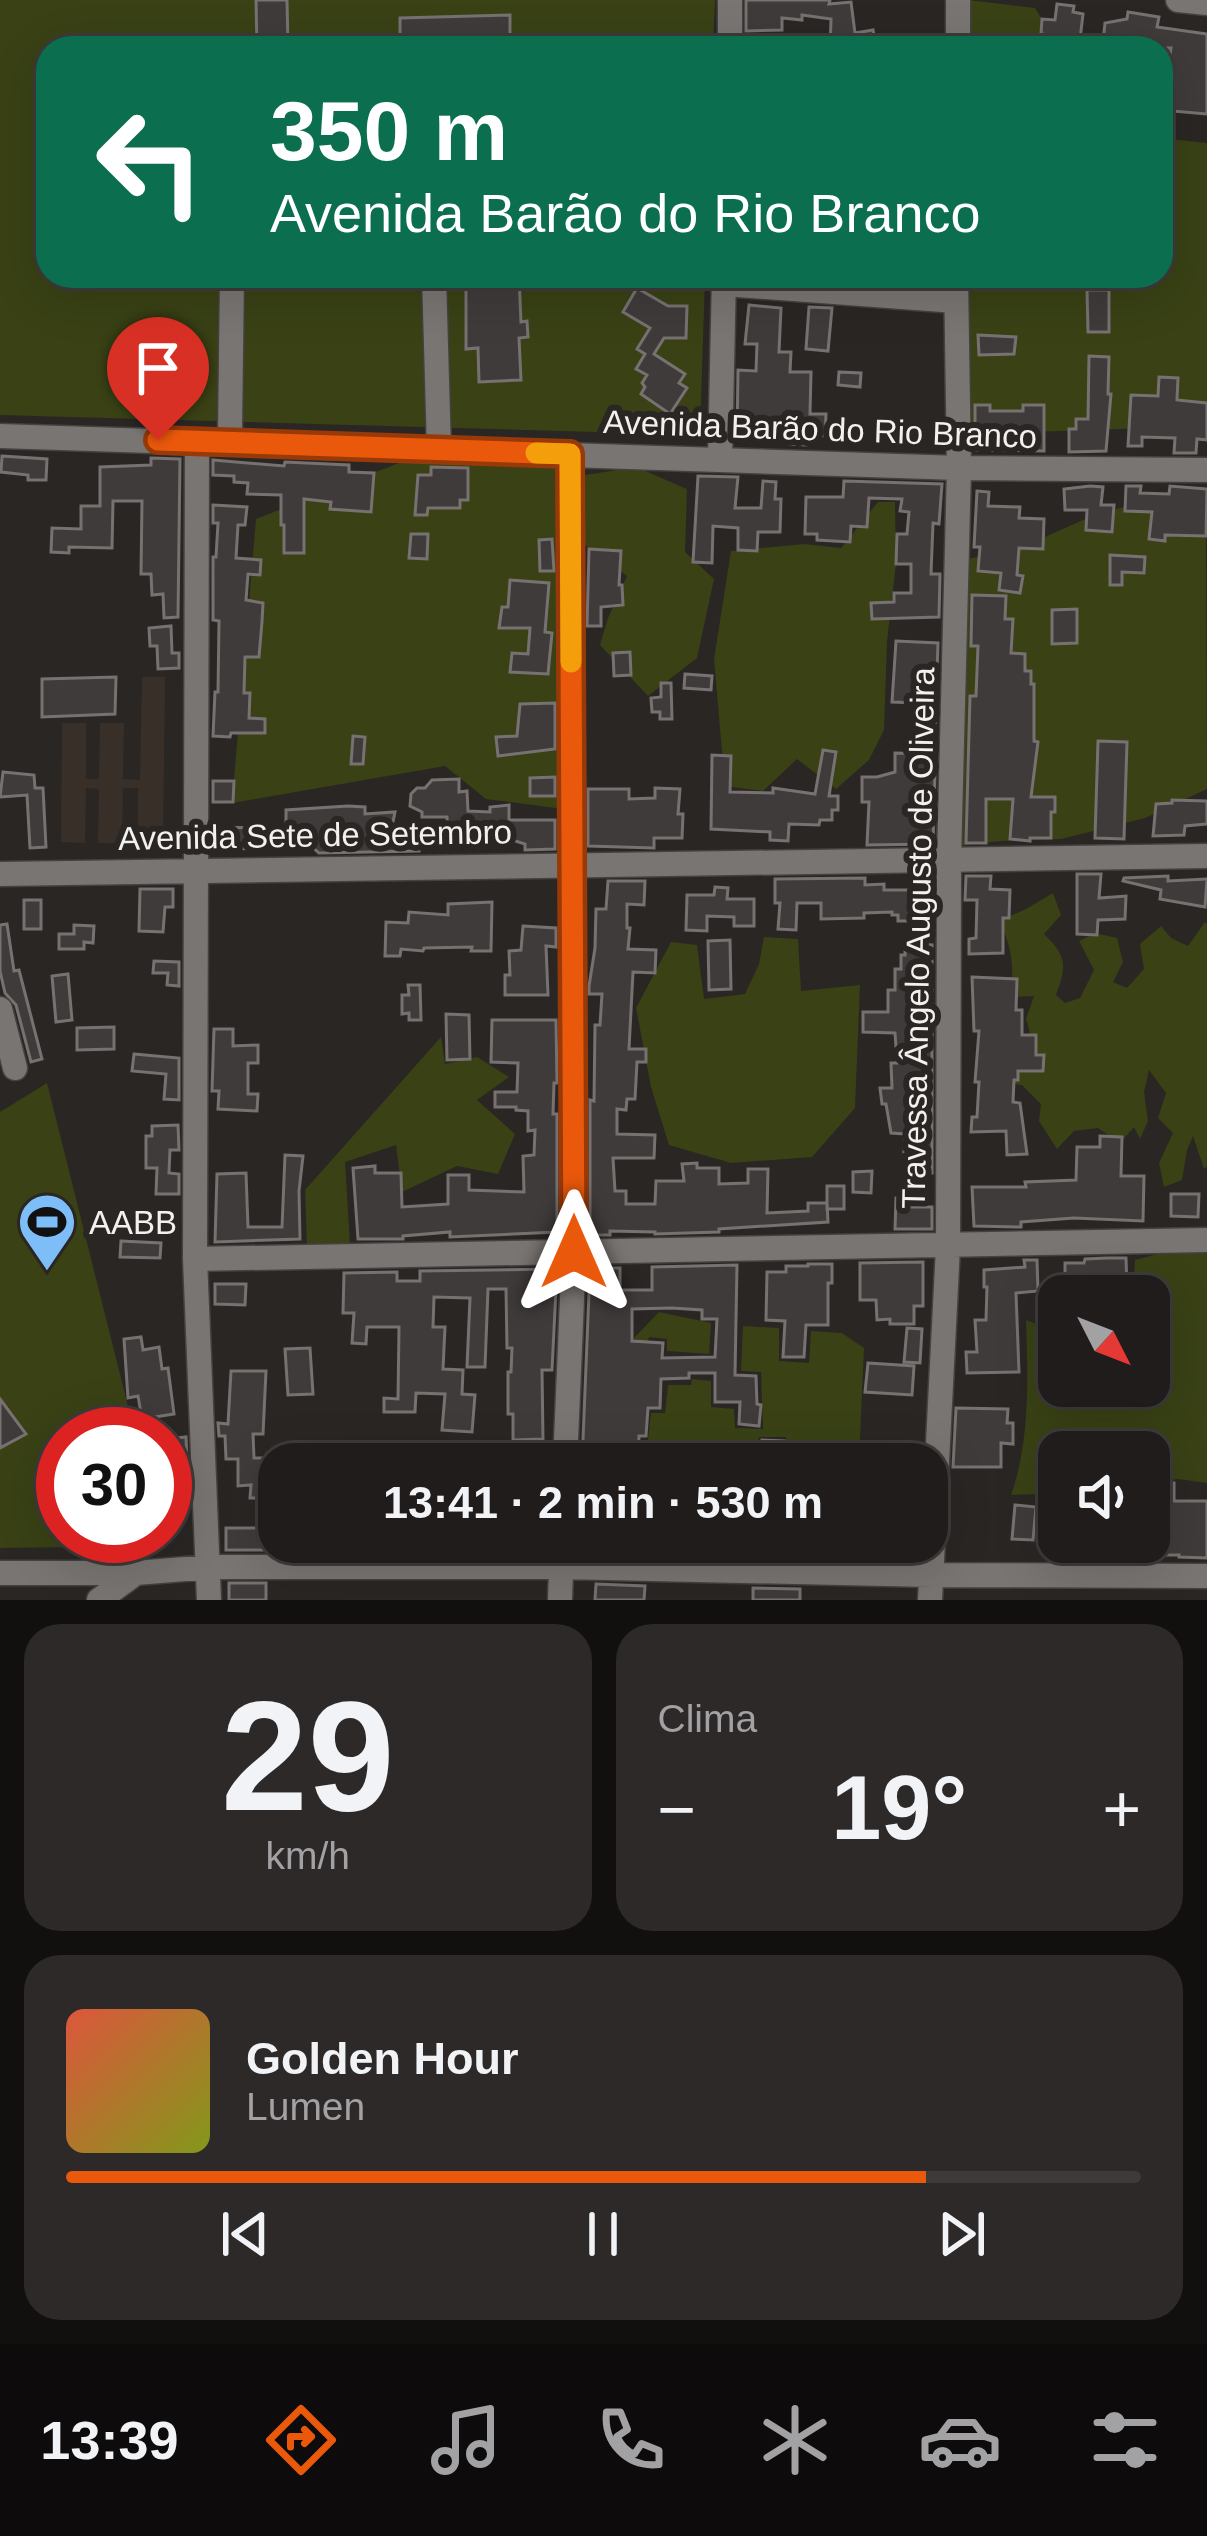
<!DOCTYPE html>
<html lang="pt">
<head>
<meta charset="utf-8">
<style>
  :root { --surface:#201c1b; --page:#2d2928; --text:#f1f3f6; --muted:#a2a1a3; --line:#3d3a3a; --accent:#ea580c }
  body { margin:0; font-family:Arial,sans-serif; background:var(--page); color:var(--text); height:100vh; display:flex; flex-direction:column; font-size:45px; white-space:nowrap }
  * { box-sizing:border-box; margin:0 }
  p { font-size:39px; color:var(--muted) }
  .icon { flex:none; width:66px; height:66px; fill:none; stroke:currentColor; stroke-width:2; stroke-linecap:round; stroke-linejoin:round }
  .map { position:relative; height:1600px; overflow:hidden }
  .details { display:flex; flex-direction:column; gap:24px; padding:24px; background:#120f0f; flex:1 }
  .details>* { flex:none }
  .top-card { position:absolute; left:36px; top:36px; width:1137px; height:252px; border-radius:36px; box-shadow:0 12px 48px #0002,0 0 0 3px var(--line); background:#0b6e4f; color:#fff; overflow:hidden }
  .needle { width:78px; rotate:132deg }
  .fabs { position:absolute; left:1038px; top:1275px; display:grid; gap:24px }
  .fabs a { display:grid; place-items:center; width:132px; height:132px; border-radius:24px; background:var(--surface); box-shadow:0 12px 48px #0002,0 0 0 3px var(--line); font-size:60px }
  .speed { position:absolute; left:36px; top:1407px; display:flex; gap:24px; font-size:60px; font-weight:700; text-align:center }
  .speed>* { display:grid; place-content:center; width:156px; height:156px; border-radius:50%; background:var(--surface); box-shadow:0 12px 48px #0002,0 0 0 3px var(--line); line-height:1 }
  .speed .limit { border:18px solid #d22; background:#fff; color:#111 }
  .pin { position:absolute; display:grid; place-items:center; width:102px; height:102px; color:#fff; margin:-123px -51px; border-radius:50% 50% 50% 0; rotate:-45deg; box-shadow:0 0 12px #0007 }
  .pin .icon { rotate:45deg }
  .me { position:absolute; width:132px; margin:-66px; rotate:0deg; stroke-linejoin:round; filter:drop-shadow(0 0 9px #0008) }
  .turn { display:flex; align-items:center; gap:42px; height:252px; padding:0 36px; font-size:54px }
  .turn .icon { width:156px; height:156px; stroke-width:2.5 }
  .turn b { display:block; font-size:84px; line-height:102px }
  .big { font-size:90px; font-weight:800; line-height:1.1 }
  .details .widget { flex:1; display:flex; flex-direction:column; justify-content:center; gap:18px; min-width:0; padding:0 42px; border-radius:36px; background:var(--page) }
  .details .dial { align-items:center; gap:0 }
  .dial b { font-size:156px; line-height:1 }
  .song { display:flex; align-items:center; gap:36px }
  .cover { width:144px; height:144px; border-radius:18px; background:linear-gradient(135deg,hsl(10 70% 55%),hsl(70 70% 35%)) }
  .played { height:12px; border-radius:6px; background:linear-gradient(90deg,var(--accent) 80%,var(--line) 80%) }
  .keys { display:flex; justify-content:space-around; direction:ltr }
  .heat { display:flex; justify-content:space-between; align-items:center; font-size:66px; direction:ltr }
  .details .tiles { flex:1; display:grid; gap:24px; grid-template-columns:1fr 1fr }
  .widget:last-child { grid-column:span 2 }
  .trip { position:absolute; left:258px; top:1443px; width:690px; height:120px; border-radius:36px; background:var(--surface); box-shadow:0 12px 48px #0002,0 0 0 3px var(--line); font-weight:800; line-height:120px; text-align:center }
  .tab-bar { display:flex; height:192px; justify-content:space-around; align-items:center; background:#0d0b0b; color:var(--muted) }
  .tab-bar .icon { width:84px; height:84px }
  .tab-bar .on { color:var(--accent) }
  .tab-bar b { font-size:54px; color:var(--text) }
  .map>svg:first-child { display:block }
  .built { fill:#382f29 }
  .green { fill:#394115 }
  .building { fill:#403b3b; stroke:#777171; stroke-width:3; fill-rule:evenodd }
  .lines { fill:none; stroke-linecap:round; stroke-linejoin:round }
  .minor-casing { stroke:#44413f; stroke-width:27 }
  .minor { stroke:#797572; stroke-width:24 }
  .route-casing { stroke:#983908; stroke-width:30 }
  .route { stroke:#ea580c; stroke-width:21 }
  .slow { stroke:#f59e0b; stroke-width:21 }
  .labels { text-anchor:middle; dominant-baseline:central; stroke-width:12; stroke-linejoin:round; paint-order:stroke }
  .street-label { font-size:33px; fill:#f3f1ef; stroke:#2a2624 }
  .poi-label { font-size:33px; fill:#f3f1ef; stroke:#2a2624; text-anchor:start }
</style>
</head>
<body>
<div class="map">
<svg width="1207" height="1600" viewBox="0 0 1207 1600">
  <rect width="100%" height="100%" fill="#2a2624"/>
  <path class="built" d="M142,677h23l-2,167h-25v-56h-15l-1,55h-24l1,-54 -13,-1 -1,55 -24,-1 1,-119h24v56h13l1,-56h24l-1,56 17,1z"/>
  <path class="green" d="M0,0h715l-2,48h-665v228h657l-5,159 -700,-20z
    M968,0l67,8 7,11 -3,21 11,4 -1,4h-80z
    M1161,138l46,5v283l-238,8v-158h192z
    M409,459l153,5 1,345 -77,-10 -41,-33 -213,37 24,-284z
    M636,467l51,22 -2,63 29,27 -17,79 -49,38 -48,-51 8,-27 19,-42 -47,-35 5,-66z
    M1145,501l59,26 2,9 1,253 -62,29 -84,21 -60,2 -43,5 6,-286 63,-15 65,-29z
    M878,502h17l1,62 -9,77 -3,89 -15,30 -33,29 -39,-30 -34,32 -38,-5 -11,-127 17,-108 73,-7 37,4z
    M1053,893l8,22 -17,19c23,22 23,32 12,61l9,8 15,-5 14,-28 -15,-29 16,-8 22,5 6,24 -10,20 14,6 17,-19 -4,-25 21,-18 10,12 17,8 17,-24 2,2v242l-3,3 -11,-33 -6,14 -5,30 -18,7 -5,-24 14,-30 -15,-15 8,-25 -17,-23 -5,22 4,29 -8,18 -6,-12 -14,16 -22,-15 -24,3 -17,18 -18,-28 2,-17 -19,-19 -21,-3 31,-42 -6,-21 8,-23 -24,1c5,-28 2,-51 -11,-76l27,-12z
    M764,937l34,2 3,52 59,-6 -5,123 -43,49 -81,6 -62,-18 -18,-58 -15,-79 35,-66 26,3 7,54 41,-5 14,-30z
    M441,1037l4,27 32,-7 32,20 -32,23 38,34 -17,40 -41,-8 -55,26 -6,-47 -51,17 5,82 -43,1 -2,-55z
    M47,1083l88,351h-72v102h98l3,10 -164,2v-436z
    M1165,1252l42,1v230l-29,-4 -29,4v-31h-90v45l-15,-3 -33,1c19,-53 17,-118 15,-175l33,13v53h90v-90h-16l2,-36z
    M659,1312l52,11 -2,31 -42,-3v-12l-18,-2 -6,22 -10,-4 1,-17z
    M743,1326l36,2v33l30,2 2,-32 31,2 22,15 -5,113 14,3h-87v-27h-27l-3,23 -7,-1 -1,-8 -6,-1 -2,-6 -49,-1 -4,21h-42l6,-51h14l3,-28h23l1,-6 19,2v26l23,2 1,19 28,1 -2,-57 -20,-1z
    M572,1542h66l-1,11 -65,-2z"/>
  <path class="building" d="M256,0h31l1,48h-31z
    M746,0h84l-1,4 22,-2 4,31 18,-3 3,16 -46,2 1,-29 -29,-4v5l-20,-2v12l-36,1z
    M1057,4l17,2 -1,6 10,2 -4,34h-27l2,-13 -13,-1 1,-15 13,1z
    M1128,12l31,5 -2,10 50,7v80l-34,-3 -4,30h-8v-33l1,-5 4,-1 3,-20 -3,-1 5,-33h-31l-37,-7 2,-18 22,-4z
    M510,15v20l-110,3v-20z
    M466,276h53l2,46 6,-1 1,16 -9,1 2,42 -42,2 -1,-34 -12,1z
    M637,288l31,18h19l-1,32h-22l-10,16 31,20 -6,9 8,5 -17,26 -29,-20 4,-7 -3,-4 5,-8 -11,-6 9,-15 -8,-5 13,-21 -27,-16z
    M1087,290h22v42h-21z
    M749,305l32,3 -2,44h12l-1,20h21l-1,42h16l-1,22 -19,-1v10l-16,-1v-12l-27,-1v6h-26l1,-67 18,1 1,-27h-12z
    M809,307l23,1 -4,43 -22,-2z
    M978,335l38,2 -2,17 -35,1z
    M1089,356l20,1 -1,37h3l-5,57 -37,1v-23h7v-10h12z
    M839,372l22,1 -1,14 -22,-2z
    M1159,377l19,1 -1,22 30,3v37l-10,-1 -1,14h-22l1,-15 -33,-1v9h-14l3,-51 27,1z
    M975,405h15v6h33v-6h21v46l-69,-1z
    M2,456l45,3 -1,21h-18v-5l-27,-3z
    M151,458l29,1 -2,158 -14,1 -1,-24 -11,1 -1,-21h-10l1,-73h-29l-1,47 -43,-1v6l-18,-1 1,-24 29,1v-23h19v-39l51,-2z
    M213,460l71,6 1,-4 64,3v7l25,1 -3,39 -41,-3 1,-7 -27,-3v54h-20v-28h-3v-30l-34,-1 1,-11 -14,-1v-6l-21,-1z
    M431,467l37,1v32h-8v8h-32l-1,7h-12l3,-40h13z
    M698,476l40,1 -3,31h26l2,-27 13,1 -1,17h6l-1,33h-22l-1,19 -19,-1v-22l-25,-2 -1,37 -19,-1z
    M844,481l98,3 -3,40 -6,-1 -2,51h9l-1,43 -67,2 -1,-16 23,-1v-9h17v-29h-15l1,-30h10l2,-22 -9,-1 2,-12 -33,-1 -2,29 -16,-1 -1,16 -33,-2v-6h-12l1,-37h37z
    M1090,486l13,1 -2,18h13l-2,27 -26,-2 1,-20h-22l-1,-21z
    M1126,486h15l-1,7 29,1 1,-8 37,3 -1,47 -41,-1v6l-16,-2 3,-27 -27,-1z
    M977,491l12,1 -1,14 32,1 -1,11 25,1 -1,30 -24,-1 -2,27 6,1 -3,17 -21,-3 2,-17 -23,-2 2,-24h-6z
    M213,505l34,2 -2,18h-7l-2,33 25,2 -1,15 -12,-1 -2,26 17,3 -1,19 -3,35h-14l-1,36h6l-1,25 16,1v14h-34l-1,4 -17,-1 2,-44h3l1,-71 -6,-1v-63h3l2,-34h-5z
    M411,534h17l-1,25 -18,-1z
    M552,539l2,32h-14l-1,-31z
    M589,549l32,2 -2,34h3l1,20 -22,2v19h-14z
    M1110,555l35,2 -1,16 -22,-1v13h-12z
    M510,580l39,3 -4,49 7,1 -4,41 -38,-2 2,-19 16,1 2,-26h-31l3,-21h6z
    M972,595l34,1 -1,23h8l-2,34 14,1v17h6v13h3v57l4,1 -7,55h24v15h-4v26h-21v3l-20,-2 3,-40h-27v44h-20l4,-147h6l2,-50h-7z
    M1077,609v34l-25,1v-34z
    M171,626l1,27h7v15l-21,1 -1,-23h-7l-1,-18z
    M896,641l42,2 -3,86 -18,-1 2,-25 -27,-1z
    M630,652l1,23 -17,1 -1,-23z
    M685,674l27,2 -1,14 -27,-2z
    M116,677l-1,37 -73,3v-38z
    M661,683h10l1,36h-12v-7h-8l-1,-14 10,-1z
    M555,703v46l-57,7 -2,-19 21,-1 3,-32z
    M353,736l12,1 -2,27h-12z
    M1098,741l29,1 -3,97 -29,-1z
    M823,750l13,2 -7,44h9v14h-6v10h-12l-1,5 -30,-1 -1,17 -18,-1v-8l-59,-3 1,-74 19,1 -1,36 43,1v-5l42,6z
    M895,753l35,1v17h5l-2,73 -66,1 2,-43h-7v-25h15l18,-5z
    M3,772l31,3 1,13h8l3,59 -16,1 -3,-53 -27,2z
    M555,777v19h-25v-18z
    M459,779v13l8,-1 1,20 22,1v-5l19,-2v15h46v29l-30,1v-6l-19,-6h-37v8l-21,1 -1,-30h-25v-5l-12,-6 1,-12 6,-6h8l7,-8z
    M213,781h21l-1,21h-20z
    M655,788l25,1 -2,25h5l-1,24h-28v10l-66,-2v-57h41v10l26,-1z
    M1172,800l35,1v23l-22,2 -1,9 -31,1 3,-32 16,-1z
    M348,806l17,1v7l30,-2 -4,20 29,-1 -1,20 -100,2 -33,-30v-13z
    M219,827l36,1v21l-36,-1z
    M1077,874h24l-2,24 27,-2 -1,23 -27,1 -1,15 -20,-1z
    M966,876h25l-1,13 20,1 -1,28h-6v35l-34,1v-15l7,-1 1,-38h-12z
    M1168,876v5l39,-2 -2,28 -45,-8 1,-9 -38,-9 1,-3z
    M865,878v7l19,-1v6h26l-1,31h-11v-6h-6v-3l-28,1v5l-43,1v-16h-24l-1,27 -18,-1 2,-26h-5v-24z
    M608,881h37l-1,24 -17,-1v24h3l-2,21 28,1 -1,23 -22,-1 -4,77h17v13h-9l-2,37h-8l-1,11 -9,-1v25l38,1 -1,23h-41l2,33h11v13h29l1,-23h28l-2,-17 15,-1v5h22v16l29,-1v-14h20l-1,44 41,-2v-8h19l1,19 -109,7v3l-64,2v-2l-45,-1v4h-20v-135l4,1 1,-76h5l2,-31h-13v-8l6,-38 1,-39h10z
    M715,887l13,1 -1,11h27v27h-20v-9l-27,-1v15l-21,-1 1,-35h27z
    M140,889h33v18h-8l-2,25 -24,-1z
    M24,900h17v29h-17z
    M492,902l-1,49h-20l1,-4 -48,1 -1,3 -22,-2 -1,7h-15l1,-34 22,1 1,-11 39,3v-11z
    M7,924l7,47 5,-1 23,89 -11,3 -15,-57 -11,-12 -5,-22v-46z
    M74,925l20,1 -1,17 -9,-1v7h-25v-15h15z
    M523,926l33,2v19l-10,-1 2,49h-43v-20h5l-1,-24 12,-1z
    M730,940l1,49 -22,1 -1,-49z
    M905,944l27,1v19h-4v26h4v183l-24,1 1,-22h-5l1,-18 -14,-1 -5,-29h-4l-2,-16h12l-1,-25h6l-2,-30 -32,-1v-20h25v-22h7v-21h6v-14h4z
    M154,961l25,1v24l-12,-1 1,-12h-15z
    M68,974l4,46 -16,2 -4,-46z
    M972,977l45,2 -1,31h6v25h14v20h8l-1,16h-25v9h-4l-1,22 7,1 7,51 -20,1 -1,-24 -35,1 1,-15h5l2,-35h-4l4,-51h-5z
    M408,985h12l1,35h-12v-7l-7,1v-19h7z
    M446,1014l23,1 1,44 -23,1z
    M492,1020h64l1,63h-3l-1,31h4v118l-107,5v-5l-47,4v3h-45l-5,-71 22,-2v7h26l1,34 46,-3v-29h21v15l55,2 -1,-36 11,-1 1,-25 -7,1v-20l-12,-1v-3h-21v-15h22l1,-29 -27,-1z
    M114,1027v22l-37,1v-22z
    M214,1029h19v17l25,-1v18h-10v31h10l-1,17 -39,-2 1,-18h-7z
    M134,1054l45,4v42l-15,-1 2,-25 -34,-3z
    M178,1125l1,25h-9l-1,23 10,1v20h-23l1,-26h-11v-32h6v-10z
    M1100,1136l22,1 -1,39h23l-1,45 -69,-3 -53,4v5l-47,-1 -2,-39h54l-1,-5 51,-2 1,-33h23z
    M285,1155l18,1 -4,35 1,48 -85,3 2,-68 29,-1 2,54h34z
    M872,1171l-1,22 -18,-1v-20z
    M827,1186h17v23h-17z
    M1171,1194h28l-1,23 -27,-1z
    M896,1198h13v9h23v22h-37z
    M121,1241l40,2 -1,15 -40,-1z
    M1107,1258h19l1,30 -22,1v7h-16v-5h-24v-28h19l1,-4z
    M1024,1260h13l1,31 -22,2 3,79 -52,1 -1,-21h11l-2,-32h11l1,-33h-3v-17l41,-3z
    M923,1262v44h-9v18h-24v-5l-13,1 -1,-20h-16v-37z
    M808,1264h24v19h-4v42h-22l-2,32h-21l2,-36 -19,-1 1,-48h19v-6h22z
    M737,1265l-2,110 21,1 1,28 4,1 -2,21 -20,-2 1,-22h-25v-29h-26v5l-28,1 -1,29h-12l-2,28h-7l-1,28h-56l8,-196h30v22h32v-23zM672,1308l30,2v9h15l-2,38 -53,1 1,-15 -31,-2v-32z
    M557,1269l-5,101h-10l1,69 -30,1v-26h-5v-42h3l1,-24h-5l-1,-59h-18l-3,78h-18l3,-69 -36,-1 -1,30h12l-2,42 20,1 -1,24 13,1 -3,37 -30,-2 3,-36 -29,-1 -1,19h-31v-14l14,1 1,-72h-32l-1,17 -14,-1 2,-30h-11l1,-40 53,-1v9h23v-10z
    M1061,1283l-2,19h-13l-1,-18z
    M215,1284h31l-1,21 -30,-1z
    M907,1328l15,1 -2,34 -16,-1z
    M141,1337l2,13 16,-3 3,22 6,-1 6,46 -32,5 -4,-23 -10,2 -4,-59z
    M310,1348l3,46 -25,1 -3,-46z
    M868,1363l46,3 -2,29 -47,-3z
    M231,1371h35l-3,63h-10l1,24h25v34l-5,1v5h-24l1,-13 -13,1v-27h-12l-1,-23h-6l-1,-13 10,1z
    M0,1399l26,35 -26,14z
    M956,1408l52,1 -1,14h6v21l-12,-1v24h-48z
    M186,1437l2,46 -23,3v-47z
    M762,1440l22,1 -2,23h-21z
    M693,1448h44v16h-45z
    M1154,1483h20v18h33v57l-28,-1v-2h-91v-13h61v-45l5,1z
    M1015,1505l21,2 -3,33 -21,-1z
    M226,1528h50v22h-50z
    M676,1542h208l-1,15 -196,-4 -11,-1z
    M229,1583h37v17h-37z
    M596,1584l49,2 -1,14h-49z
    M753,1588l47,1v11h-47z"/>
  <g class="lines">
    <defs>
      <path id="minor" d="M958,0v48
        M1178,0l29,3
        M730,48v-48
        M434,276l5,174
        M724,284l232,17
        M0,436l959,32 248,2
        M197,441l-2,818 14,341
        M227,442l3,-10 2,-156
        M720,458l4,-182
        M0,874l1207,-18
        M0,1009l15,59
        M195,1259l1012,-19
        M565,1464l9,-212 -4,-797
        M0,1573h136l73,-6h352l370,8 276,1
        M99,1600l37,-27
        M560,1600l2,-58
        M930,1600l18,-353 1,-387 10,-392 -3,-192"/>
    </defs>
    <use href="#minor" class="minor-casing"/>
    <use href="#minor" class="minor"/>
  </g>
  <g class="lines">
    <defs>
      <path id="route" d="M158,440l412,14 4,798"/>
    </defs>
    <use href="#route" class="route-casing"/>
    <use href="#route" class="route"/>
    <path class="slow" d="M536,453l34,1 1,208"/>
  </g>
  <defs>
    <symbol id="stadium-pin" viewBox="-11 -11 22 30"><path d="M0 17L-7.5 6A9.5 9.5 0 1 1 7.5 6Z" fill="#7dbef9" stroke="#2a2624"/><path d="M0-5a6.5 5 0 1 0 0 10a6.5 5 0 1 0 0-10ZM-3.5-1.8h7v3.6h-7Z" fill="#111"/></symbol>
  </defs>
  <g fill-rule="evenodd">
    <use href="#stadium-pin" x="14" y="1189" width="66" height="90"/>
  </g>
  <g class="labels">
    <g class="street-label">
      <text transform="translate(820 429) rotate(2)">Avenida Barão do Rio Branco</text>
      <text transform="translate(315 835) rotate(-1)">Avenida Sete de Setembro</text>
      <text transform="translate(918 938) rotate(-89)">Travessa Ângelo Augusto de Oliveira</text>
    </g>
    <g class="poi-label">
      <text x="89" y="1222">AABB</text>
    </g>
  </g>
</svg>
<div class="fabs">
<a><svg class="needle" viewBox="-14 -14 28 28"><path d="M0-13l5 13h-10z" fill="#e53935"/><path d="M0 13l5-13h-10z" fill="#a2a1a3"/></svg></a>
<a><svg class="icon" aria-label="sound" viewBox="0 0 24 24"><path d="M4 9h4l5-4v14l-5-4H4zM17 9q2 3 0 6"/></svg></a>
</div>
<div class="speed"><div class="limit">30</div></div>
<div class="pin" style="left:158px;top:440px;background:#d93025"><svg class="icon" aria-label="arrive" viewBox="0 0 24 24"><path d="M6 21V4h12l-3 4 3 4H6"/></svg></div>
<svg class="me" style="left:574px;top:1252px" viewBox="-20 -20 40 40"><path d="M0-17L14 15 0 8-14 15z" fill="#ea580c" stroke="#fff" stroke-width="4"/></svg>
<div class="trip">13:41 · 2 min · 530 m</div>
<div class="top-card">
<div class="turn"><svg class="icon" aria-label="left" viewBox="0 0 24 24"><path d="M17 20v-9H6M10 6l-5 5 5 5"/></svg><div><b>350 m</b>Avenida Barão do Rio Branco</div></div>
</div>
</div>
<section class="details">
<div class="tiles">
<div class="widget dial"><b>29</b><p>km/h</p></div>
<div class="widget"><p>Clima</p>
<div class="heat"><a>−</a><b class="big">19°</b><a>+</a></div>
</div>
<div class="widget">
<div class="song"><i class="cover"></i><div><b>Golden Hour</b><p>Lumen</p></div></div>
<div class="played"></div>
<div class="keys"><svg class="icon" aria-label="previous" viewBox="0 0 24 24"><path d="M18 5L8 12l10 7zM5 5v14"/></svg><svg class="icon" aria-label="pause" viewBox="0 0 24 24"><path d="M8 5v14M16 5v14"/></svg><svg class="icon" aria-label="next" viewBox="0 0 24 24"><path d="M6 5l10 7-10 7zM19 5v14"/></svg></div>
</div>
</div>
</section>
<nav class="tab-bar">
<b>13:39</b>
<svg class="icon on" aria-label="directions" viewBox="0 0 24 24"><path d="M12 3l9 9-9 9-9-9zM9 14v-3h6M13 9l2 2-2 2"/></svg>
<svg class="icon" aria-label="music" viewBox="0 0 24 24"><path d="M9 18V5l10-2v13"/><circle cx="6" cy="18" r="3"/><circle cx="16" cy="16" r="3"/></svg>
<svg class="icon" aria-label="phone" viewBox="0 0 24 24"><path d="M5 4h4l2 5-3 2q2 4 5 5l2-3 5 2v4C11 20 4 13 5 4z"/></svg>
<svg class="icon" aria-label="climate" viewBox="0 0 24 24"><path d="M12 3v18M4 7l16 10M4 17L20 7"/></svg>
<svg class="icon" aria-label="car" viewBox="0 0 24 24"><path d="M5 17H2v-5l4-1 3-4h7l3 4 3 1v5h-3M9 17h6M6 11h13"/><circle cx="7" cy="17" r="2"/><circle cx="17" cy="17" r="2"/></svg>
<svg class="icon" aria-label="filters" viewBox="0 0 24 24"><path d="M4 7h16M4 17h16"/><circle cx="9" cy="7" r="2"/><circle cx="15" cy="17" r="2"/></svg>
</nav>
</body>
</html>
